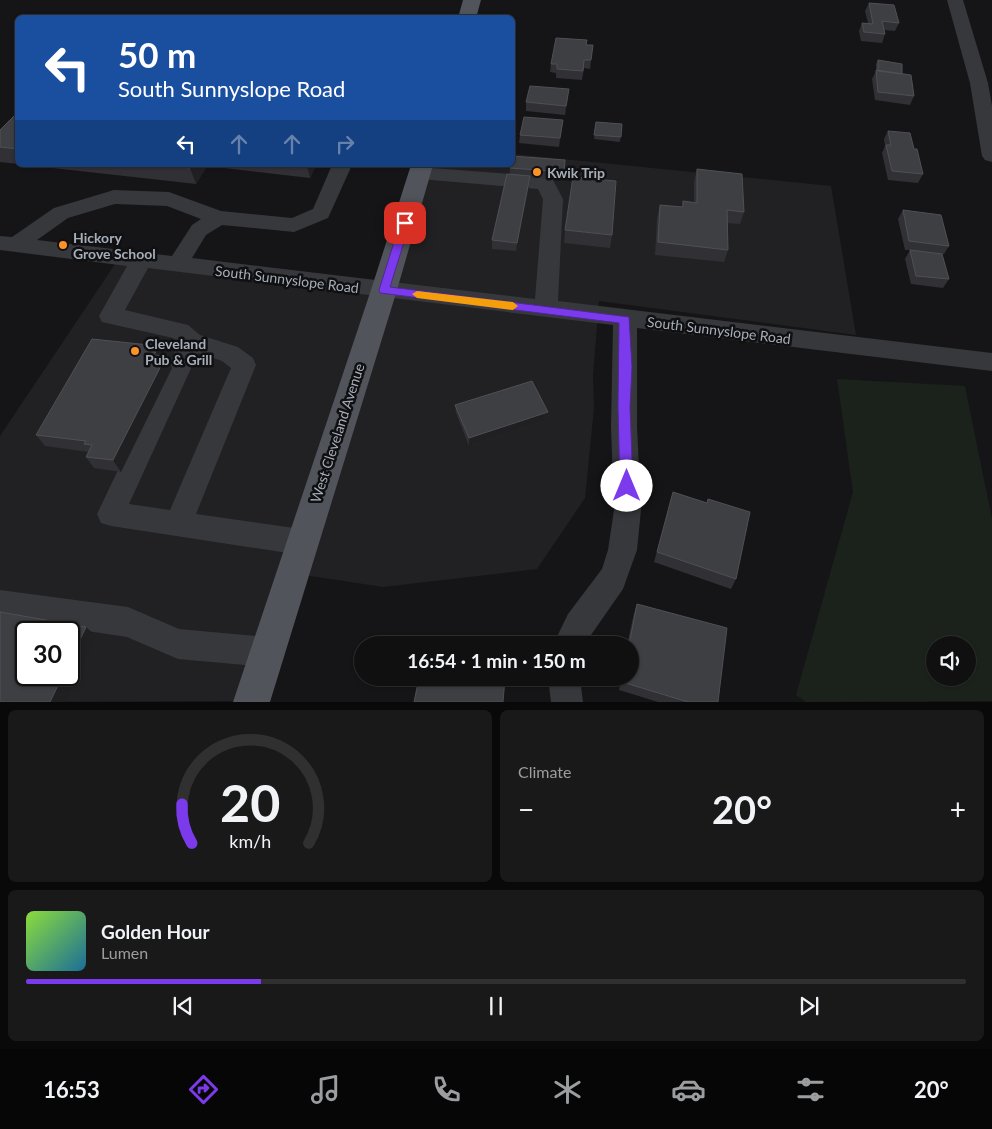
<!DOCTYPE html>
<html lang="en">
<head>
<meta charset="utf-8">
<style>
  :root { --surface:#101011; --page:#19191a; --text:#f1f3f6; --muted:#9c9d9f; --line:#303031; --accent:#7c3aed }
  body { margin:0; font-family:Lato,sans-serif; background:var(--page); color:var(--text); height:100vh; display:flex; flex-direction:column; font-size:19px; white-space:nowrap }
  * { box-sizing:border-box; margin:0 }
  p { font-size:16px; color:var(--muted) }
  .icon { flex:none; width:28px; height:28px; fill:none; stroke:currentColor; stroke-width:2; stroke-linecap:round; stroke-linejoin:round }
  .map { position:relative; height:702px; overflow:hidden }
  .panel { display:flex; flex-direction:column; gap:8px; padding:8px; background:#090909; flex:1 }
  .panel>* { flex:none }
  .banner { position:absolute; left:15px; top:15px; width:500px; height:152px; border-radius:8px; box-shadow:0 1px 4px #0004,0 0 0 1px var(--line); background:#1a4fa0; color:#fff; overflow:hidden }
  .buttons { position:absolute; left:926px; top:636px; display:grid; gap:10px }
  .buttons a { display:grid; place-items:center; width:50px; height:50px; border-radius:50%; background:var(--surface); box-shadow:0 1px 4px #0004,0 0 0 1px var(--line); font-size:25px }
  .speed { position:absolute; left:15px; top:621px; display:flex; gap:10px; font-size:25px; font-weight:700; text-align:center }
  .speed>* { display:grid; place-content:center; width:65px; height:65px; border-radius:50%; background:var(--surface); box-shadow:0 1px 4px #0004,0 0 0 1px var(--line); line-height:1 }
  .speed .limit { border:2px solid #111; border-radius:8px; background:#fff; color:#111 }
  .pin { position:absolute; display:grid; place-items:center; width:42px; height:42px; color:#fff; margin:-21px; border-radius:10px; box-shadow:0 2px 8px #0006 }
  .me { position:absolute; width:55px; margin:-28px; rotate:0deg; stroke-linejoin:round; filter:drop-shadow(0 0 4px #0008) }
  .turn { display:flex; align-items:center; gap:18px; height:105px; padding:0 20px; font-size:22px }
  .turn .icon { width:65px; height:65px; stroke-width:2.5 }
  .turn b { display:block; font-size:35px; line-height:42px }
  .lanes { display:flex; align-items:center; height:48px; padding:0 20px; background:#0003; justify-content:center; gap:25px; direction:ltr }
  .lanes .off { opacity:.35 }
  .big { font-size:38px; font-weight:700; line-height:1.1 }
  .panel .tile { flex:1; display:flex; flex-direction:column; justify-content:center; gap:8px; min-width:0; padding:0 18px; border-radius:8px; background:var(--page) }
  .panel .dial { align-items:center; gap:0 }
  .dial svg { height:130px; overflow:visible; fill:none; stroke:var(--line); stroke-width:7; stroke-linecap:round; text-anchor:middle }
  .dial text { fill:var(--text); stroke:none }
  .song { display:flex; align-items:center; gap:15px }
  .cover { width:60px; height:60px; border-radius:8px; background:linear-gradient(135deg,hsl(90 70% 55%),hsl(200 70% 35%)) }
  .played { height:5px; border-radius:2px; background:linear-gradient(90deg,var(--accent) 25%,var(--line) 25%) }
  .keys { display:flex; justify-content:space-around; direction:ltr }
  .heat { display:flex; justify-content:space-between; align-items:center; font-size:28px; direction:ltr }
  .panel .tiles { flex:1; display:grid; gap:8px; grid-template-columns:1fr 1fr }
  .tile:last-child { grid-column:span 2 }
  .trip { position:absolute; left:354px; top:636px; width:285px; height:50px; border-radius:25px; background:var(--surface); box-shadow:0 1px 4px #0004,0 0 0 1px var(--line); font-weight:700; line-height:50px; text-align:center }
  .tabs { display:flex; height:80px; justify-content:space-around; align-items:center; background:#060607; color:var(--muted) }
  .tabs .icon { width:35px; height:35px }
  .tabs .current { color:var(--accent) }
  .tabs b { font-size:22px; color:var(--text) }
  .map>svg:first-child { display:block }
  .built { fill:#212124; fill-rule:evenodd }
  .green { fill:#1b221b; fill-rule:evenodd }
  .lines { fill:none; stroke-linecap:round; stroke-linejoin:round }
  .minor { fill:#36383c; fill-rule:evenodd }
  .major { fill:#51555b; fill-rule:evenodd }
  .wall { fill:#313135 }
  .shaded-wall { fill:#202023 }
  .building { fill:#3d3f43; stroke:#4e5055 }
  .route { fill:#7c3aed; stroke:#51269a }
  .slow { fill:#f59e0b }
  .poi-dot { fill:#fd9226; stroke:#101012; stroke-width:2 }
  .labels { text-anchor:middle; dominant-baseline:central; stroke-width:5; stroke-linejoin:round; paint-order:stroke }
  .poi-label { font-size:14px; font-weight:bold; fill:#a6aeb8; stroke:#101012; text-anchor:start }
  .street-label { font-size:14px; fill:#a6aeb8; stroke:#101012 }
</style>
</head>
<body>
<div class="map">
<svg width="992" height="702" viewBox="0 0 992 702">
  <rect width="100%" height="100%" fill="#151517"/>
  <path class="built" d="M513,154l318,32 25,149 -257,-34 -6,74 1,33 -9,90 -48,71 -154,18 -92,-14 -40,128 -251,1v-266l119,-178 265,32 38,-125h90zM26,632h43v43h-43z"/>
  <path class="green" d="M837,379l128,7 27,133v182l-186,1 -10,-7 57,-203zM935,645h33v33h-33z"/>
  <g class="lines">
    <path class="minor" d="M947,0h16l25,83 4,23v56l-7,-2 -3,-4 -12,-73z
      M332,165h20l-24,53 -34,14 -72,-7 -16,10 -14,23 343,41 8,-100 -5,-10 -118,-10 -7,-2 -3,-4 3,-4 7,-2 116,9 17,4 10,19 -5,102 434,52v18l-355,-43v99l4,83 -4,40 -14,39 -39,56h-31l15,-31 34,-45 6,-19 6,-40 -3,-83 2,-102 -465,-57 -23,42 63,15 12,10 38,12 15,11 3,7 -60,149 105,15 10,4 4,9 -4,9 -10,4 -190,-29 -10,-3 -4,-9 82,-171 -6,-5 -71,-16 -3,-6 28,-50 -127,-16v-14l12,1 42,-29 60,-18 55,2 52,19 71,7 21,-9zM115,204l52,2 34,13 -9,6 -20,31 -135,-16 31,-22zM198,353l24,8 9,7 -61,142 -41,-6z
      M0,590l128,17 51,22 87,8 11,4 4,11 -4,11 -11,4 -88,-8 -51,-22 -127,-19z
      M548,678h32l3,24h-32z"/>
    <path class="major" d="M463,0h18l-5,18h-18z
      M411,165h22l-36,125 -127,412h-37l138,-412z"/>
  </g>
  <path class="wall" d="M869,3l30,20 -4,8 -11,-1 1,4 -3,9 -21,-2 -2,-10 3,-8h6l-3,-12z
    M587,45h6l-3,24 -6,-1 -2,12 -26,-2v-5l-6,-1 1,-8z
    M878,60l24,14 12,22 -4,9 -35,-5 -3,-21 4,-8v-7z
    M568,98l-3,17 -39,-4v-9z
    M18,112v52l-18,-2v-32z
    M563,120l-4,27 -40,-4 1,-8z
    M596,122l26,2 -2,18 -26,-3z
    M888,131l26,18 9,25 -5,9 -30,-3 -6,-27 3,-7 -1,-7z
    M565,160l-2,20 -34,-2v7l-13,66 -24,-2v-9l18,-65v-7z
    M26,165h290l-6,13 -103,-12 -11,18z
    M697,169l47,43 -4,12 -13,-1 1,27 -4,12 -69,-7 2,-37 3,-13 22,2 1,-6 11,2v-21z
    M903,210l46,36 -5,8h-2l7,25 -6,9 -32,-4 -6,-25 5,-9h-5l-7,-31z
    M565,230l47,5 -2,13 -46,-5z
    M164,356h2l6,12 -51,104 -27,-4 -8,-11 3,-5 -44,-6 -9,-11z
    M455,405l93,7 -1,8 -78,26 -13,-33z
    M673,492l34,11 1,-4 28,80 -5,10 -77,-27 16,-59z
    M637,604l81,98h-60l-39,-12 2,-12h9v-33h-3l7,-32z"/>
  <path class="shaded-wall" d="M569,89l-1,9 -3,17 1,-9z
    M563,120l-1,9 -3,18 1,-9z
    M192,165h15v1l-11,18 -6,-16z
    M307,165h9l-6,13z
    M530,176l-1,9 -13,66 1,-8z
    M159,346l6,12 1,-2 6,12 -51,104 -8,-12 41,-105z
    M548,412l-1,8 -78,26v-8z
    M86,627l10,9 -31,66h-15l13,-27h6v-12z"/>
  <path class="building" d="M869,3l25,2 5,18 -17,-2 3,13 -21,-2 -2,-9 11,1z
    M556,38l31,2 -1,5h7l-2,15h-7l-1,11 -26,-2v-5h-6z
    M878,60l24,4v10l-24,-3z
    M876,70l35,5 3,21 -36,-4z
    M530,86l39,3 -3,17 -40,-4z
    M18,112v37l-18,-2v-17z
    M524,117l39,3 -3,18 -40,-3z
    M596,122l26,2 -1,13 -27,-2z
    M888,131l22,2 4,16h3l6,25 -31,-3 -6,-26h5z
    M512,156l53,4 -1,12 -54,-4 1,-3h1z
    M163,165h29l-2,3z
    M697,169l45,5 2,38 -17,-2 1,40 -70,-8 2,-37 23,2v-6l14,2z
    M507,174l23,2 -13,67 -25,-3z
    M573,177l43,4 -4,54 -47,-5z
    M903,210l38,5 8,31 -40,-5z
    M910,250l32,4 7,25 -33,-3z
    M92,339l67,7 -5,9 12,1 -53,104 -27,-3 6,-12 -8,-1 2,-3 -50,-6z
    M532,381l16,31 -79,26 -14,-33z
    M673,492l34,11 1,-4 42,13 -14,67 -79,-27z
    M637,604l90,24 -9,74h-30l-66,-20 1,-4h7v-33h-1z
    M0,612l86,15 -17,36v-31h-43v43h37l-13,27h-50z
    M419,678h86l-2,24h-89z"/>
  <path class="route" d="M405,220l5,3 -20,64 239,30 3,50 -2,40 3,79 -2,4 -4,2 -5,-2 -2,-4 -2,-79 1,-84 -239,-30 -1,-3 21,-67z"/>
  <path class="slow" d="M417,291l96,11 5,4 -5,4 -96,-12 -5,-4z"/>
  <g class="poi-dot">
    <circle cx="537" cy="172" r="5"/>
    <circle cx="63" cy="245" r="5"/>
    <circle cx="135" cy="351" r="5"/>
  </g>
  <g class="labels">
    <g class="poi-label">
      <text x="547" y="172">Kwik Trip</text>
      <text x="73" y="237">Hickory<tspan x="73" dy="16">Grove School</tspan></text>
      <text x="145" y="343">Cleveland<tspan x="145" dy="16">Pub &amp; Grill</tspan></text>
    </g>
    <g class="street-label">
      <text transform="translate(287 279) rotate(7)">South Sunnyslope Road</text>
      <text transform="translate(719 330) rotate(7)">South Sunnyslope Road</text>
      <text transform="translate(337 433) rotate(-72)">West Cleveland Avenue</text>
    </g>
  </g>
</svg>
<div class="buttons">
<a><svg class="icon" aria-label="sound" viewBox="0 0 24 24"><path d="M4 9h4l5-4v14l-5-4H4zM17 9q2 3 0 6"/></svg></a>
</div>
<div class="speed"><div class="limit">30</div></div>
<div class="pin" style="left:405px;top:223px;background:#d93025"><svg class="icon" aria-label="arrive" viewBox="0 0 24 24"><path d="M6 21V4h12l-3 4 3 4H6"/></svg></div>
<svg class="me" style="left:627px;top:486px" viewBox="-20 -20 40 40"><circle r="19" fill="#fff"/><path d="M0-13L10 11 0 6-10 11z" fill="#7c3aed"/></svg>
<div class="trip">16:54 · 1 min · 150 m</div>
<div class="banner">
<div class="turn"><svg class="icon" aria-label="left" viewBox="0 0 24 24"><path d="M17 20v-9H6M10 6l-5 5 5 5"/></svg><div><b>50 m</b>South Sunnyslope Road</div></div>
<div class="lanes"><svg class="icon" aria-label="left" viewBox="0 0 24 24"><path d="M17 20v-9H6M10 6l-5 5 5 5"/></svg><svg class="icon off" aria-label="ahead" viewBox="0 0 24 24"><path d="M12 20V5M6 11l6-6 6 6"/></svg><svg class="icon off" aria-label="ahead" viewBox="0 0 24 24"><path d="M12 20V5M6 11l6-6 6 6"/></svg><svg class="icon off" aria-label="right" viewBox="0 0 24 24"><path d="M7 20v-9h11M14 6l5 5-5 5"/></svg></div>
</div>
</div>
<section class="panel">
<div class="tiles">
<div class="tile dial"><svg viewBox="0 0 100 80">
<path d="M14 69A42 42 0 1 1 86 69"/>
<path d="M14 69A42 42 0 0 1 8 45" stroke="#7c3aed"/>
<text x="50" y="56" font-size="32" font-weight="700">20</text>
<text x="50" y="72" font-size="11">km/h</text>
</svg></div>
<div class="tile"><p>Climate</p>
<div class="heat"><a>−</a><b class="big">20°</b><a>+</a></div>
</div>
<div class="tile">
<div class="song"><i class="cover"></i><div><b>Golden Hour</b><p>Lumen</p></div></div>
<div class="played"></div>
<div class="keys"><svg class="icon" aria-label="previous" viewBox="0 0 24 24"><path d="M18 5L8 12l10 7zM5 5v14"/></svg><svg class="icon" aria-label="pause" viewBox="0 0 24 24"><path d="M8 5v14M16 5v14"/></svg><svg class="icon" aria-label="next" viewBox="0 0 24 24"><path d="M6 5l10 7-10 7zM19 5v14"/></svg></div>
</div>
</div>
</section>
<nav class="tabs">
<b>16:53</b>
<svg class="icon current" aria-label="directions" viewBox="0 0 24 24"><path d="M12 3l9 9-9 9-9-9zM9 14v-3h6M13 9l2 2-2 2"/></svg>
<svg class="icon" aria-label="music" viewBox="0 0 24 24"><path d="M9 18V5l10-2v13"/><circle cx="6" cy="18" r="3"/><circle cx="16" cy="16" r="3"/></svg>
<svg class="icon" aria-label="phone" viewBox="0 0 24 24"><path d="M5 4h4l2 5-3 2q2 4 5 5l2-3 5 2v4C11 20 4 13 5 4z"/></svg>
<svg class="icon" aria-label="climate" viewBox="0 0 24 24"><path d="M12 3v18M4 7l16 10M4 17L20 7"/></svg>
<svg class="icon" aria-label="car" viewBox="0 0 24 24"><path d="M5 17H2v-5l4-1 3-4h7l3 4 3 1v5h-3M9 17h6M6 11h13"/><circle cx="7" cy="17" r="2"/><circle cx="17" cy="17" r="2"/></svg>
<svg class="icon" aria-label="filters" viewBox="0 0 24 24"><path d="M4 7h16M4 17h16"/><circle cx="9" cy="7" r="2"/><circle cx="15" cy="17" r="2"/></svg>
<b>20°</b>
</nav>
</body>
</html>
